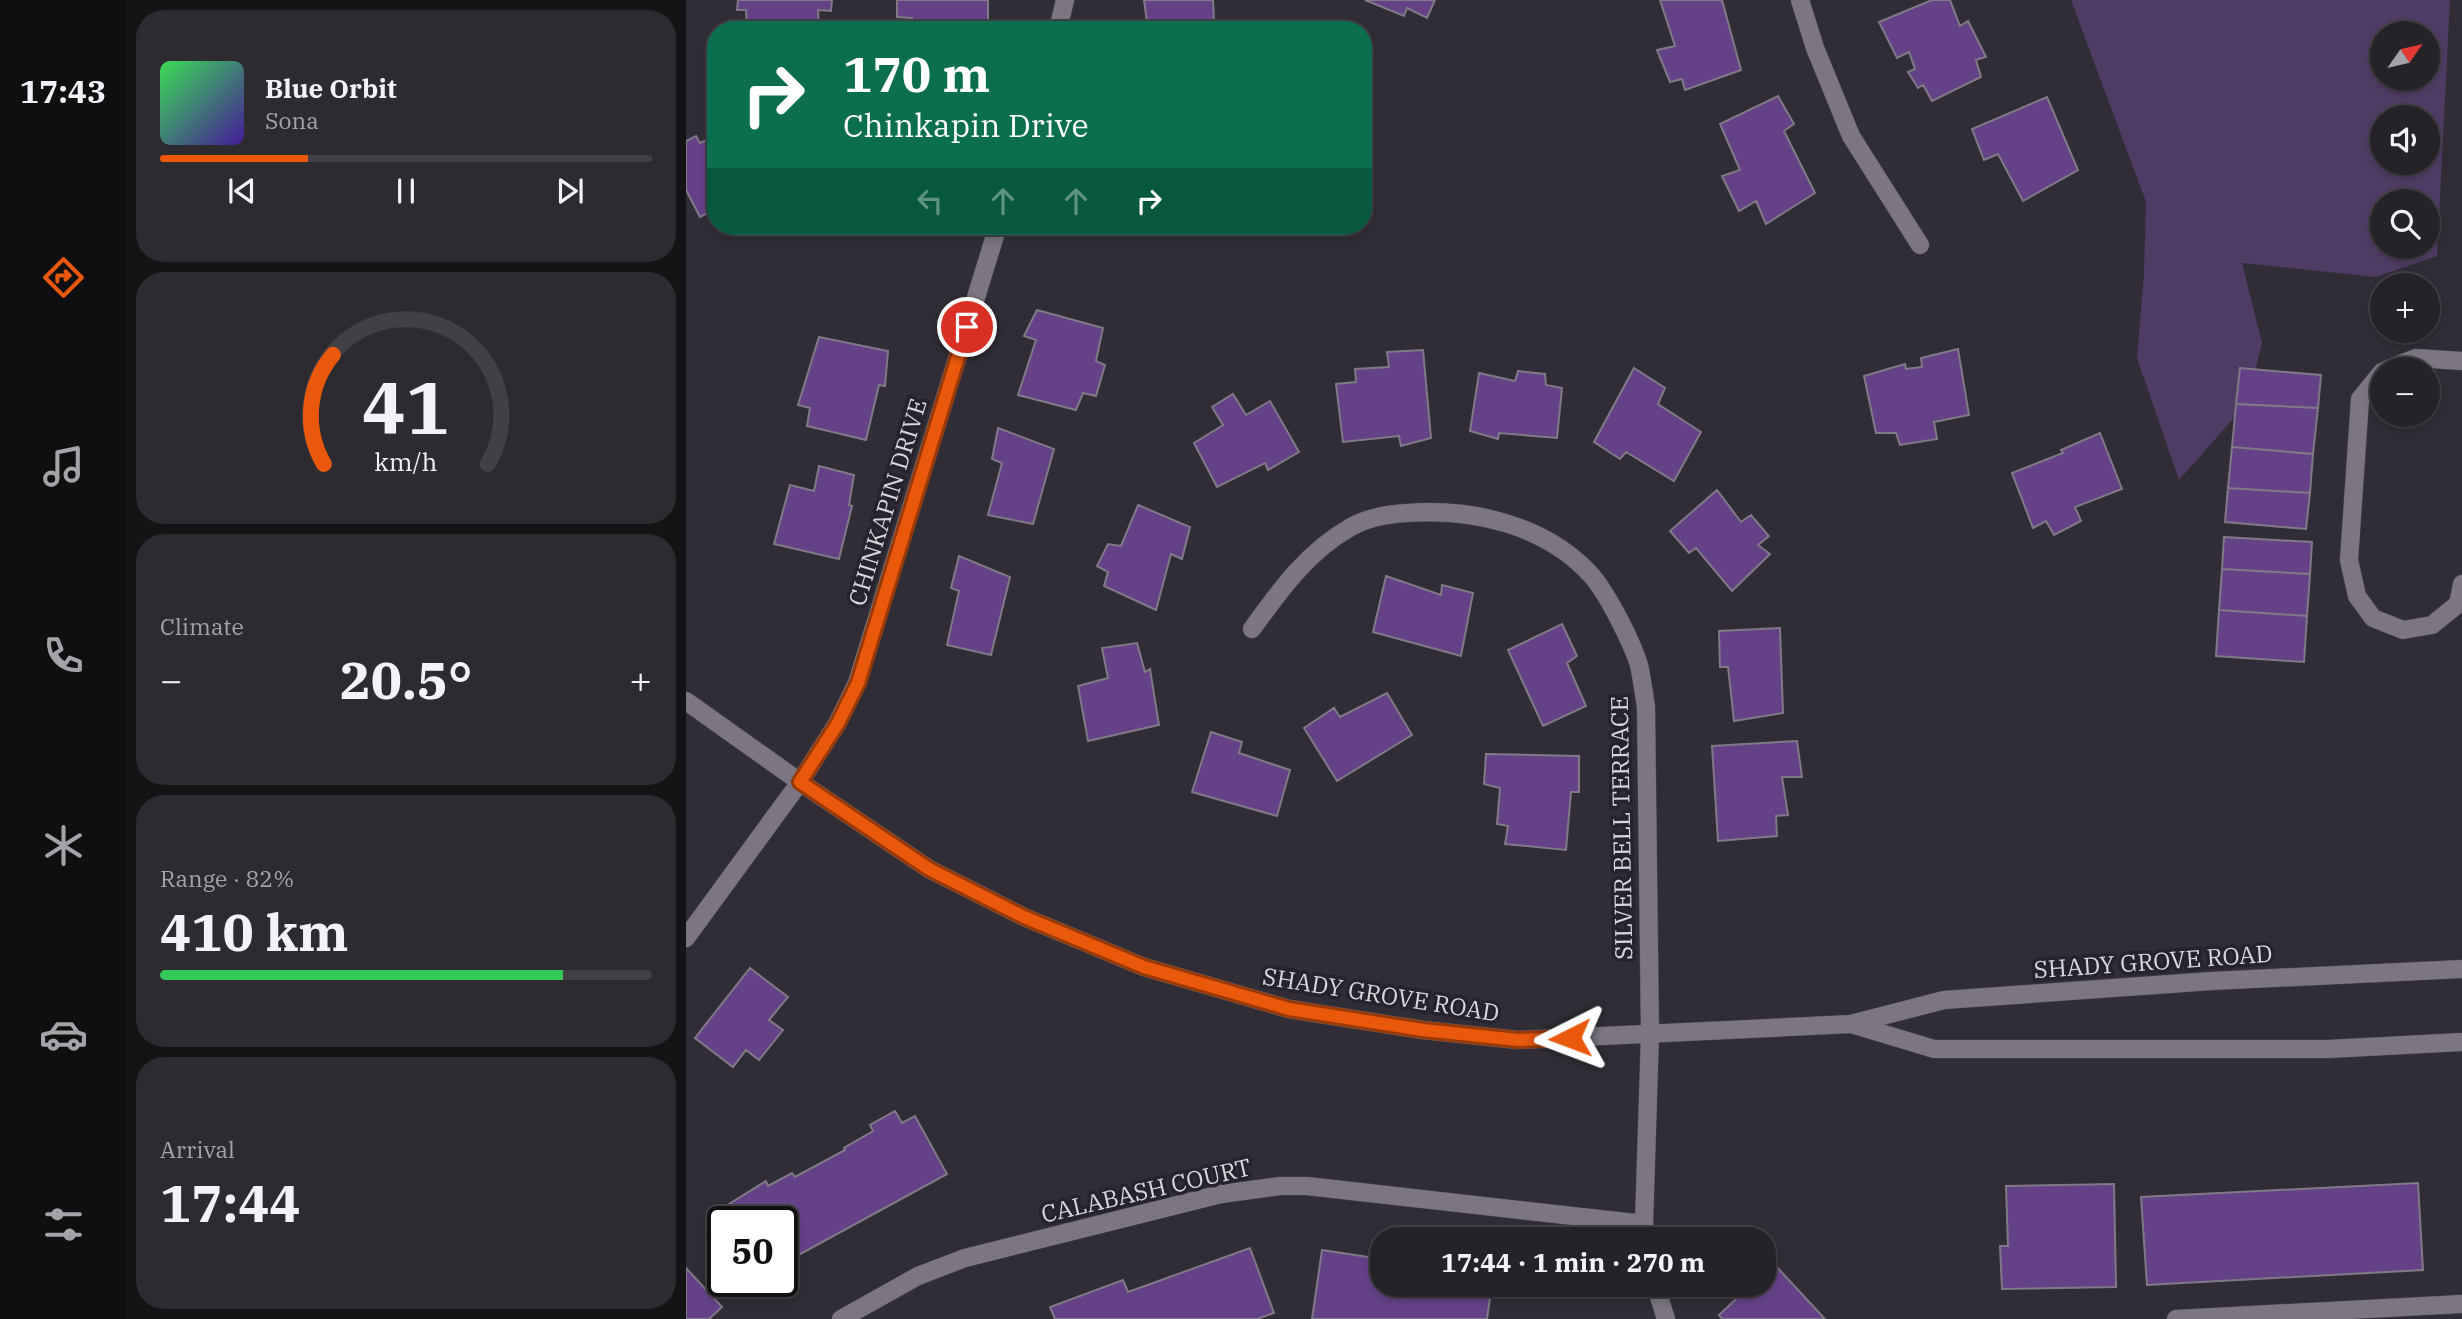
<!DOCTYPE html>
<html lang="en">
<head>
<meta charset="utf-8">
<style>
  :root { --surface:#252228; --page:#2d2a30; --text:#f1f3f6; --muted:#a3a4a8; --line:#423f45; --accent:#ea580c }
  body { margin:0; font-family:"IBM Plex Serif",serif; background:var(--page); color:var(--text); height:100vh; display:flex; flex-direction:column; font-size:26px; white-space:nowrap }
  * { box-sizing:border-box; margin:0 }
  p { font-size:23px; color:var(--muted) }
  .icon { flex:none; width:38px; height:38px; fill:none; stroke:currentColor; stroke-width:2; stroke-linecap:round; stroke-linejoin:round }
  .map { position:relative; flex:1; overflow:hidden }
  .panel { display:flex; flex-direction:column; gap:10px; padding:10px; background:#141316; width:560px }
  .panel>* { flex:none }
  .top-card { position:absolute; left:21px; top:21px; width:665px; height:214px; border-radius:28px; box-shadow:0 4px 10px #0003,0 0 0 2px var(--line); background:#0b6e4f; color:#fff; overflow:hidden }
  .needle { width:46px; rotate:56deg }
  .fabs { position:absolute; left:1684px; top:21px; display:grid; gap:14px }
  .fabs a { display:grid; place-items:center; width:70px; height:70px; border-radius:50%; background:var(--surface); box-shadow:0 4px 10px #0003,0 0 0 2px var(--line); font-size:35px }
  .speed { position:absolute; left:21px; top:1206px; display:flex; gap:14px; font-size:35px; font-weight:700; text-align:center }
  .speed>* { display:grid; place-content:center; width:91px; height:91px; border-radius:50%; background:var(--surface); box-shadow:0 4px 10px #0003,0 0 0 2px var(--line); line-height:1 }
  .speed .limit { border:4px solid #111; border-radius:10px; background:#fff; color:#111 }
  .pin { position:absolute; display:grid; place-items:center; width:60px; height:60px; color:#fff; margin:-30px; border:4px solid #fff; border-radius:50%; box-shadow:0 2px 7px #0007 }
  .me { position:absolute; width:77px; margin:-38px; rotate:267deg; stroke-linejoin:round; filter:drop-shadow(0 0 5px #0008) }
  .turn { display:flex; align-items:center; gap:24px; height:147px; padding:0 21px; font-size:32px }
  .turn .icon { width:91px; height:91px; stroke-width:2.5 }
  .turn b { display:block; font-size:49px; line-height:60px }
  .lanes { display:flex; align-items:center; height:66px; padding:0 21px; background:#0003; justify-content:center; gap:35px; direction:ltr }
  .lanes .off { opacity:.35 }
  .big { font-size:52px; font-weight:800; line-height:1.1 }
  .panel .widget { flex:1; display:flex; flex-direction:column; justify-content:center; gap:10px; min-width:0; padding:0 24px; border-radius:28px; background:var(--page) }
  .panel .dial { align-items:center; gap:0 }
  .dial svg { height:182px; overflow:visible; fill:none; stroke:var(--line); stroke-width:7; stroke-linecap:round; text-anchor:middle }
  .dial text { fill:var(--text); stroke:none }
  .song { display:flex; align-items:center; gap:21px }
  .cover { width:84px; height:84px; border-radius:10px; background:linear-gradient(135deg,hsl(130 70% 55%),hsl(260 70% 35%)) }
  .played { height:7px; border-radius:4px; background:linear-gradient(90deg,var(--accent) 30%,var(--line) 30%) }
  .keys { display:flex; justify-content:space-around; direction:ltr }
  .heat { display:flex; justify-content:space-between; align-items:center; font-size:38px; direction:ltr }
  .charge { height:10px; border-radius:5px; background:linear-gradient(90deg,#34c759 82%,var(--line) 0) }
  .trip { position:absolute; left:684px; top:1227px; width:406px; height:70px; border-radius:28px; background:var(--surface); box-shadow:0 4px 10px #0003,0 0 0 2px var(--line); font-weight:800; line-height:70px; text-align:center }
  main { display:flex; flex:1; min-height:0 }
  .tabs { display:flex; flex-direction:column; width:126px; justify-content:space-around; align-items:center; background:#0f0e10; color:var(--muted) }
  .tabs .icon { width:49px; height:49px }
  .tabs .active { color:var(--accent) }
  .tabs b { font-size:32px; color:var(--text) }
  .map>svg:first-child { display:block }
  .green { fill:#4f3c64; fill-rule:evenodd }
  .building { fill:#654288; stroke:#7f7a86; stroke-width:2 }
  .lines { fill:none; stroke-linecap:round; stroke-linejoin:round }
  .street-casing { stroke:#4f4b53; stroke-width:19 }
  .secondary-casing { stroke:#4f4b53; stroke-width:19 }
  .street { stroke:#7b7681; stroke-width:18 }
  .secondary { stroke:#7b7681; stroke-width:18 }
  .route-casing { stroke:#983908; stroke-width:18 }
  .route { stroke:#ea580c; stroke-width:12 }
  .labels { text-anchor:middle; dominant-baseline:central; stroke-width:7; stroke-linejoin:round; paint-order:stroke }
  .street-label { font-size:24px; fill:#d9d6dd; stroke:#27232c }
</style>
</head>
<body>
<main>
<nav class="tabs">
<b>17:43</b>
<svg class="icon active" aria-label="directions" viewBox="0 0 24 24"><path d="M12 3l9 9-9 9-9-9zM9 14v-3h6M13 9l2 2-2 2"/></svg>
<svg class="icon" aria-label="music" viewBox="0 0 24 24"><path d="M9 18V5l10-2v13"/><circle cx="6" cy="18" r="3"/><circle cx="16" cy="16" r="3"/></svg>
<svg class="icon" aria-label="phone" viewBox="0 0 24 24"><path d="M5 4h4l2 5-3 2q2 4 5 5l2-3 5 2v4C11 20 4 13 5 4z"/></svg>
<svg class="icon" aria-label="climate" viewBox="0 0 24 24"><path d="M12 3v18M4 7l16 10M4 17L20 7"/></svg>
<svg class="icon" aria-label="car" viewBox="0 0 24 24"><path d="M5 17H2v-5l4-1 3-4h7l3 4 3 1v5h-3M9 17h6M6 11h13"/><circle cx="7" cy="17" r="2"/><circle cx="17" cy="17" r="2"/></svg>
<svg class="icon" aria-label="filters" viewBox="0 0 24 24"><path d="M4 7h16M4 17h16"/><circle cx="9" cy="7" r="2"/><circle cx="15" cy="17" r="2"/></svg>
</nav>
<section class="panel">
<div class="widget">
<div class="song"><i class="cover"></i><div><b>Blue Orbit</b><p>Sona</p></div></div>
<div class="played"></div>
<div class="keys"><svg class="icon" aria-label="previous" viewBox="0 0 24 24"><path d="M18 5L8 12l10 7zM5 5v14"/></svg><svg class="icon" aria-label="pause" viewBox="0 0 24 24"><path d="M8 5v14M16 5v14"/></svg><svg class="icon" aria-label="next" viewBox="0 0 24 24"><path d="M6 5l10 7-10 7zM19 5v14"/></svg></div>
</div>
<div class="widget dial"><svg viewBox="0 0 100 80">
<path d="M14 69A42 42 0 1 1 86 69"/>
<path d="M14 69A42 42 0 0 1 18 21" stroke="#ea580c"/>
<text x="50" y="56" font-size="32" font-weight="700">41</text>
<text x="50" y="72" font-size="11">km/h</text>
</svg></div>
<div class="widget"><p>Climate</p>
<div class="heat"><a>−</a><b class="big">20.5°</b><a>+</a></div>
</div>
<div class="widget"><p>Range · 82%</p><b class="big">410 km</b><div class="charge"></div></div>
<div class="widget"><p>Arrival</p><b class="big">17:44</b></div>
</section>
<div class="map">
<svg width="1776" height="1319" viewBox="0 0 1776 1319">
  <rect width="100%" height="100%" fill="#312d36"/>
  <path class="green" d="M1385,0h379l-13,256 -61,21 -134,-14 20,80 -15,60 -68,77 -42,-122 7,-85 2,-71zM1696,33h45v46h-45zM1696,117h45v46h-45zM1696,201h45v46h-45z"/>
  <path class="building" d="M52,0h94l-1,11 -13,-1 1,20h-79v-3h7l-1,-17h-9z
    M211,0h91v30h-78l2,-12 -15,-1z
    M458,0h69l1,21 5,-1 1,10h-72z
    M679,0h70l-8,18 -20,-10 -3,8z
    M974,0h62l19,70 -56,20 -3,-11 -12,3 -13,-32 18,-4z
    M1246,0h18l10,26 8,-5 18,36 -10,3 5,17 -49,24 -9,-16 -5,3 -10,-16 7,-3 -6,-17 -12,6 -18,-36z
    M1092,96l16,28 -10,7 31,62 -49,31 -10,-23 -17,10 -17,-35 18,-6 -20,-46z
    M1361,97l31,73 -55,31 -25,-47 -14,6 -12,-31z
    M10,136l4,7 16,-7v73l-16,8 -14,-27v-49z
    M351,310l66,18 -7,33 9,4 -9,31 -13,-3 -7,17 -58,-15 18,-55 -12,-4z
    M133,337l69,14 -3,35 -6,-1 -13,55 -59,-14 3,-18 -12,-3z
    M1272,349l11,66 -35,7 3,17 -37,6 -4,-12h-20l-12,-57 41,-12 1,5 16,-2 -1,-9z
    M737,350l8,88 -30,8 -2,-10 -56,6 -7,-58 20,-2 -1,-13 34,-2 -2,-15z
    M948,368l31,20 -7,16 43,28 -27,49 -48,-29 -6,7 -26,-17z
    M1554,368l81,7 -3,33 -82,-4z
    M832,371l27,3 1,11 16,3 -5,50 -58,-5 -1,6 -28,-8 9,-58 36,8z
    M547,394l13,21 24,-14 29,51 -31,18 -3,-7 -48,24 -23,-44 29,-18 -11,-18z
    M1550,404l82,4 -5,46 -81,-7z
    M312,428l56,21 -21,75 -45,-9 14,-52 -10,-4z
    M1414,433l22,56 -47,18 6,14 -27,14 -8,-14 -13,7 -21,-55 51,-20 -2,-3z
    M1546,447l81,7 -3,39 -82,-5z
    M133,466l35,9 -5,30 3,1 -13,53 -65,-15 16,-59 24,6z
    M1542,488l82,5 -4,36 -81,-7z
    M1031,490l24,32 10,-7 18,21 -11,9 12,9 -38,37 -36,-43 -7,5 -19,-22z
    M452,505l52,22 -8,32 -11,-5 -15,56 -52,-24 4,-14 -11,-6 11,-22 13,2z
    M1538,537l88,5 -2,32 -88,-5z
    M273,556l51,21 -19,78 -44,-10 12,-54 -8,-3z
    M1536,569l88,5 -3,42 -88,-6z
    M700,576l55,19 1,-10 31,8 -12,63 -88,-24z
    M1533,610l88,6 -3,46 -88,-6z
    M876,624l15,32 -10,7 19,43 -43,20 -35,-76z
    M1094,628l3,85 -49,8 -6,-54h-8l-1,-36z
    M451,643l8,29 5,-3 9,56 -71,16 -10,-55 30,-8 -6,-30z
    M701,693l25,42 -75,46 -33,-53 30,-20 6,9z
    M525,732l31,10 -3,11 51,17 -13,46 -85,-24z
    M1111,741l5,36h-20l6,38 -12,1 1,20 -59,5 -6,-95z
    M800,754l93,2v36h-8l-5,58 -61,-6 3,-18 -11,-2 3,-36 -16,-4z
    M64,968l38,29 -19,23 14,10 -24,30 -13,-10 -13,17 -38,-29z
    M209,1111l7,12 13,-7 32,58 -165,90v-42h-59v43l-17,-31 14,-7 -7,-13 53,-33 2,5 24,-13 3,4 50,-27 -1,-2 29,-17 -3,-6z
    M1732,1183l5,87 -276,15 -6,-88z
    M1428,1184l2,103 -114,2 -2,-43h8l-2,-60z
    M564,1248l24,65 -17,6h-202l-5,-12 73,-27 5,12z
    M636,1250l60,9v25h110l-5,35h-175z
    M1088,1264l51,55h-103l-3,-4 33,-31h12v-11z
    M0,1268l36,39 -13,12h-23z
    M46,1281h26l-20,11z"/>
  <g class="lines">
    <defs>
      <path id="street" d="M1114,0l15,48 36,88 69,109
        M372,30l7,-30
        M1702,369l28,-11 46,3
        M1696,372l-22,27 -11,161 8,36 16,22 30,12 29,-5 26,-21 4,-20
        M566,629c28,-39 56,-78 99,-102 16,-9 38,-13 56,-14 66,-5 139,12 185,63 16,19 40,66 47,89 3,14 5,29 7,42l4,327 -6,190 3,15
        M0,938l114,-156 38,-60 19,-39 141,-457
        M969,1284l11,35
        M155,1319l77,-43 47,-18 256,-64 59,-8h27l337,38
        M1490,1319l286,-15"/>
      <path id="secondary" d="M0,701l114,81 129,87 95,48 120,50 145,42 134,21 95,10 333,-16 93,-24 268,-19 250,-12
        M1165,1024l83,25h394l134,-7"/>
    </defs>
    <use href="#street" class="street-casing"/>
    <use href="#secondary" class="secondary-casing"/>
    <use href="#street" class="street"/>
    <use href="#secondary" class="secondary"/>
  </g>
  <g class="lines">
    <defs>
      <path id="route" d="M281,327l-109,356 -20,40 -38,59 129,87 95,48 120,50 145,42 134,21 95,10 52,-2"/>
    </defs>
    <use href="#route" class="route-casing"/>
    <use href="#route" class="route"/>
  </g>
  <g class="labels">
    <g class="street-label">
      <text transform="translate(201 502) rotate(-73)">CHINKAPIN DRIVE</text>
      <text transform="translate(935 828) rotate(-91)">SILVER BELL TERRACE</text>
      <text transform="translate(1467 961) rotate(-4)">SHADY GROVE ROAD</text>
      <text transform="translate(695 994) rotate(9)">SHADY GROVE ROAD</text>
      <text transform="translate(460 1190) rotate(-13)">CALABASH COURT</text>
    </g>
  </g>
</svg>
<div class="fabs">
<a><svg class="needle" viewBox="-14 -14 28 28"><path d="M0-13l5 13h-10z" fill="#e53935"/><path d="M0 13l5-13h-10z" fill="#a3a4a8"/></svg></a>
<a><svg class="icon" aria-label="sound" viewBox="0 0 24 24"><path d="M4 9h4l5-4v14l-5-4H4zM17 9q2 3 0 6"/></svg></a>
<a><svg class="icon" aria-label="search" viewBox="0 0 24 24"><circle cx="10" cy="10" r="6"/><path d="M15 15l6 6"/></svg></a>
<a>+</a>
<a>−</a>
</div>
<div class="speed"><div class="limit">50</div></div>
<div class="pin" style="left:281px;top:327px;background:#d93025"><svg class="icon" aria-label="arrive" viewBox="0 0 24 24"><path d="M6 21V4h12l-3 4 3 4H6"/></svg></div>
<svg class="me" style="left:884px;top:1038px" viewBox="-20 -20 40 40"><path d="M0-17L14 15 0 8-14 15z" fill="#ea580c" stroke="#fff" stroke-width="4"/></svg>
<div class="trip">17:44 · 1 min · 270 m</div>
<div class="top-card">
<div class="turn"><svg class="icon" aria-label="right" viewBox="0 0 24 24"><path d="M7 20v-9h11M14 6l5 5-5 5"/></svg><div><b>170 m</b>Chinkapin Drive</div></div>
<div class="lanes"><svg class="icon off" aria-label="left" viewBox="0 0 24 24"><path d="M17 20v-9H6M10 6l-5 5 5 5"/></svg><svg class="icon off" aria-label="ahead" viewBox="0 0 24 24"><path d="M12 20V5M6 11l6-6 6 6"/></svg><svg class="icon off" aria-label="ahead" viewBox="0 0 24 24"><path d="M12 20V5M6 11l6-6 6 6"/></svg><svg class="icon" aria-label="right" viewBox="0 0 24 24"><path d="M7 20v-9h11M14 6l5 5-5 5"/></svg></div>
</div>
</div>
</main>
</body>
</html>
